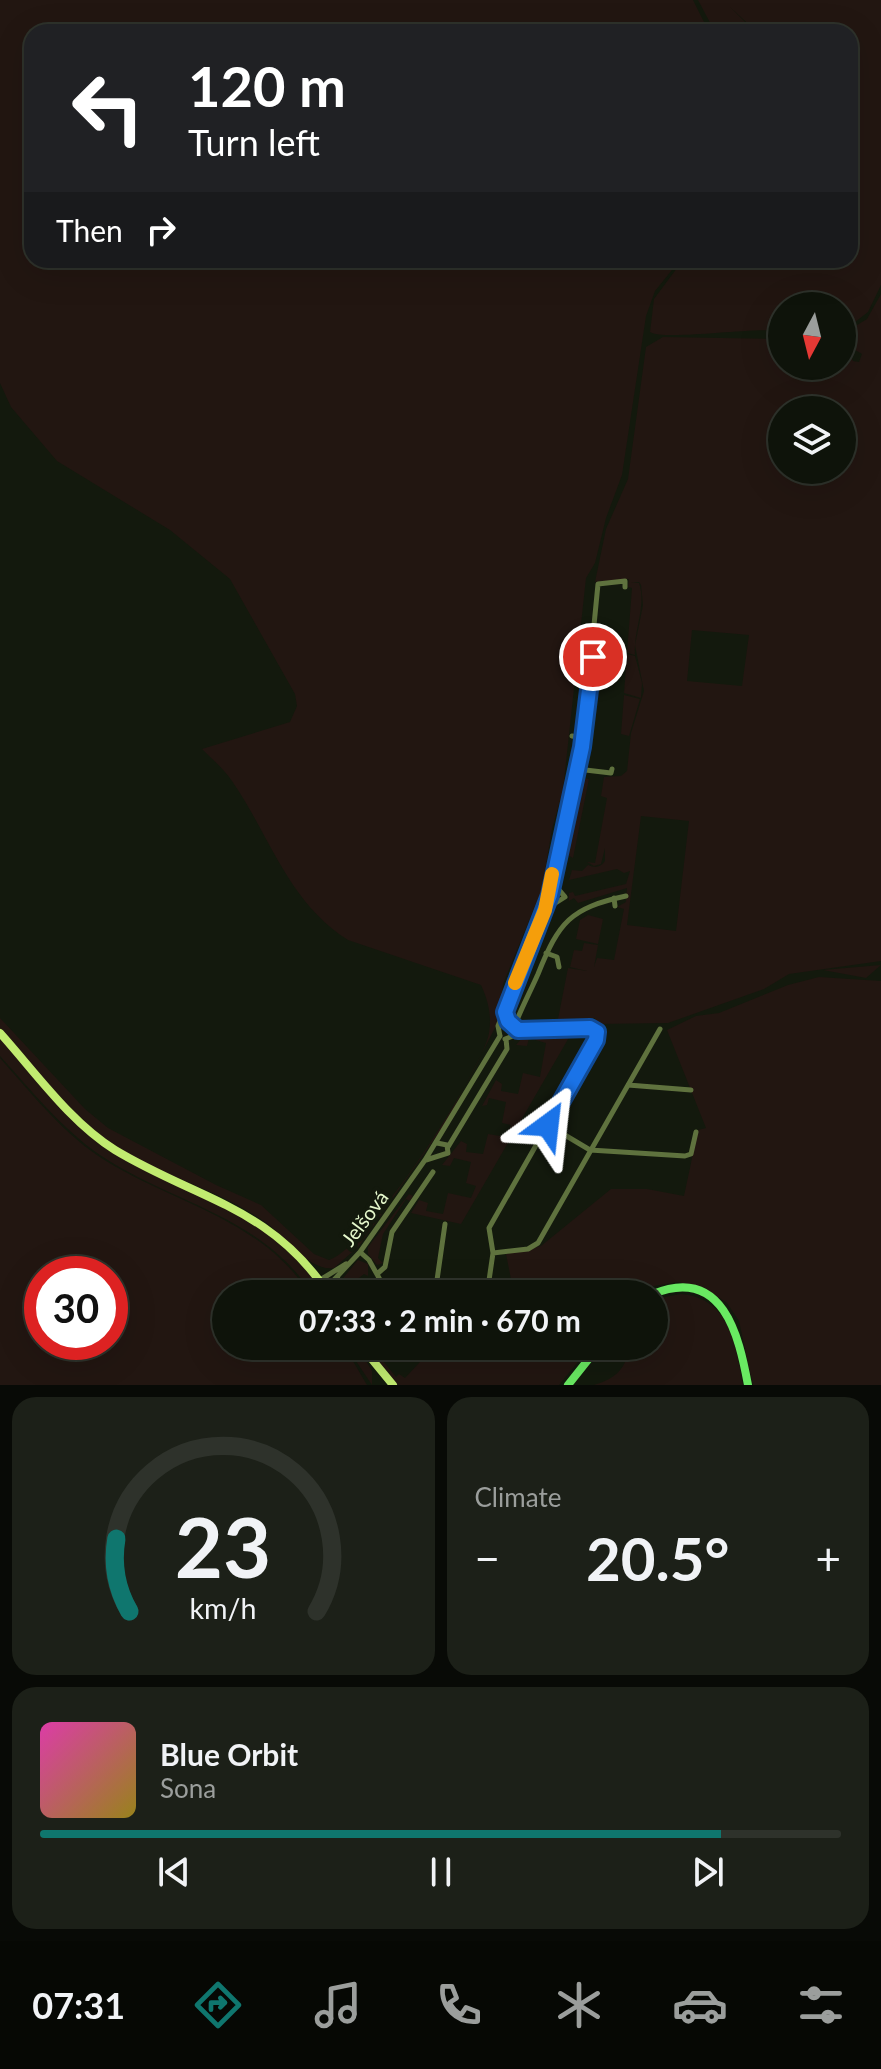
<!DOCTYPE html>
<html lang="en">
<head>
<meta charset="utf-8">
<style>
  :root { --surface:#0e130a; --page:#1c2018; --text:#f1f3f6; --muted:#9b9e9c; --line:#2e322b; --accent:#0f766e }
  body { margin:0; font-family:Lato,sans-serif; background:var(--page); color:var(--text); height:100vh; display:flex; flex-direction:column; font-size:30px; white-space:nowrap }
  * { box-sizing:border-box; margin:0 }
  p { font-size:26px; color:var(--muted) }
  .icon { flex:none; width:44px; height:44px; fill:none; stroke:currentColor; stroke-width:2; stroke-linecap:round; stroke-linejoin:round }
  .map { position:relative; height:1385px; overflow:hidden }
  .drawer { display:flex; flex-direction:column; gap:12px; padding:12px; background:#080a06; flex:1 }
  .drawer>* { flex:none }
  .banner { position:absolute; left:24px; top:24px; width:834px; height:244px; border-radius:24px; box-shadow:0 8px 32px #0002,0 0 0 2px var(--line); background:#202124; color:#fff; overflow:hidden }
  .needle { width:52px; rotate:187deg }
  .tools { position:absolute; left:768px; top:292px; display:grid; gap:16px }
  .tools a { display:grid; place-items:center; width:88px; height:88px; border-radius:50%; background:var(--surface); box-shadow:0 8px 32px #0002,0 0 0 2px var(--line); font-size:40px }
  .speed { position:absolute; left:24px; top:1256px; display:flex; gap:16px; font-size:40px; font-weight:700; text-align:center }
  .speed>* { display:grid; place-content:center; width:104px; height:104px; border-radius:50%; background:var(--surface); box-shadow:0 8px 32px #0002,0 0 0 2px var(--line); line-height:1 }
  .speed .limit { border:12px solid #d22; background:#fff; color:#111 }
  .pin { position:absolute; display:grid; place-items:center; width:68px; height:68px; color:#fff; margin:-34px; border:4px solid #fff; border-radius:50%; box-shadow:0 2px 8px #0007 }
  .me { position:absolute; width:88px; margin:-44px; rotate:30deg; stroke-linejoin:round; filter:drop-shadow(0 0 6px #0008) }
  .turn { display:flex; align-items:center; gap:28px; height:168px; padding:0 32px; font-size:36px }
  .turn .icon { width:104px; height:104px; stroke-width:2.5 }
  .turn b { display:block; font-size:56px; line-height:68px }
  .then { display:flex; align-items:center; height:76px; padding:0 32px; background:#0003; gap:16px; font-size:30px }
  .big { font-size:60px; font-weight:700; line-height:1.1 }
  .drawer .card { flex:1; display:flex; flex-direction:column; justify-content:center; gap:12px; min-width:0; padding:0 28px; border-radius:24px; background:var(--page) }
  .drawer .dial { align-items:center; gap:0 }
  .dial svg { height:208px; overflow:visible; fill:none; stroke:var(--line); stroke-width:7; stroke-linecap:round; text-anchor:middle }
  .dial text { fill:var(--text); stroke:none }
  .song { display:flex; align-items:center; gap:24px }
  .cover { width:96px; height:96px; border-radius:12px; background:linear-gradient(135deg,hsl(320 70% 55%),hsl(50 70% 35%)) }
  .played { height:8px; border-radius:4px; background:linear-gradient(90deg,var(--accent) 85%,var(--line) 85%) }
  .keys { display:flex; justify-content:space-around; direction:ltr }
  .heat { display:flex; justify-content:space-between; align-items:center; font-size:44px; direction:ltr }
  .drawer .tiles { flex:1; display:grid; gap:12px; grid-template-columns:1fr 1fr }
  .card:last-child { grid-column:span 2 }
  .trip { position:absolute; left:212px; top:1280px; width:456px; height:80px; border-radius:40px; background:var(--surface); box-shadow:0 8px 32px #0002,0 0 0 2px var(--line); font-weight:700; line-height:80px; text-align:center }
  .menu { display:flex; height:128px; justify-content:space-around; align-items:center; background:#060804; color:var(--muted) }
  .menu .icon { width:56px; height:56px }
  .menu .current { color:var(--accent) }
  .menu b { font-size:36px; color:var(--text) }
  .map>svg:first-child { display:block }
  .green { fill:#221611; fill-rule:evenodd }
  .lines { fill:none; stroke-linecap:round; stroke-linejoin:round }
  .street { stroke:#5f723e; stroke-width:5 }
  .secondary { stroke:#c1eb70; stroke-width:8 }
  .primary { stroke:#69e962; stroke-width:8 }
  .route-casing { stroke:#114b97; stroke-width:20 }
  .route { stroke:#1a73e8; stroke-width:14 }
  .slow { stroke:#f59e0b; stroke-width:14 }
  .labels { text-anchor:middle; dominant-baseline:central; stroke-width:8; stroke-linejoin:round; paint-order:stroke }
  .street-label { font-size:20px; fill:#e5f8cc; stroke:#13190d }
</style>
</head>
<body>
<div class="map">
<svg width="881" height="1385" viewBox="0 0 881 1385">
  <rect width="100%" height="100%" fill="#13190d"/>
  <path class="green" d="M0,0h693l16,32h-677v228h648l-25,31 -9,25 -24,159 -16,43 -11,45 -9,15 -23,212 -11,39 -10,60 -39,95 -3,34 -53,103 -88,125 -25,22c-25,4 -50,-33 -69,-46 -49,-35 -111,-47 -159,-82 -41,-30 -72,-74 -106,-112v-10l85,91 23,19 108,57 45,20 53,49 15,6c37,-10 153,-187 160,-227 3,-17 -1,-33 -8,-48l-133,-45c-60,-38 -78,-104 -116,-159 -8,-12 -20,-22 -30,-32l88,-27 7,-16 -2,-12 -65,-115 -60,-49 -113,-69 -46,-54 -11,-24z
    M698,0h183v285l-13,27 -22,17 -4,1v-24h-60v25c-29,-4 -117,10 -132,1l4,-33 29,-39h167v-160l5,-2 -5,-3v-63h-93l-27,-25 25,25h-40z
    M881,294v667l-92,13 -25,15 -96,34 -71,1 -2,-6 -37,1 10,-51 19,3 -17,-4 4,-17 8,1 2,-8 14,2 -4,22 3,-9 17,2 10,-51 -7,-2 9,-5 1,-14 -49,15 -4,-5 -5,3v-8l4,-1 2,4 51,-12 4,-13 -6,2 -7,-4 -48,11 3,-10 10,1 6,-6c7,3 12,3 17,-4v-13l-4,16 -7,2 -7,-4 8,1 12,-65 -6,-2 3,-19 17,-1 6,-5 4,-38 13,-42 -9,-46 8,-40 -2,-20 -2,-3 -8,1h8c8,23 -6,48 -4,72l-8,-2 5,-65 -4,-1 1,-8 -34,3 11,-53 22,-50 18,-132 17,-10 119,2v27h60v-28l11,23 6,1 3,-8 -10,-6 -8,-15 23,-14zM782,410h60v60h-60zM692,630l57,5 -7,51 -55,-5zM641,816l48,5 -13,110 -49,-6z
    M627,654l8,2 7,27 -1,15 -17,-5z
    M624,695l16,4 -11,37 -8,-2z
    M583,778l6,1 -16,79 -7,-4z
    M588,915l15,4 -5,25 -22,-5 4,-19z
    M881,965l-15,13 -43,-8z
    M819,977l62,4v404h-128l-14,-64 -12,-18 -22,-15 -27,-6 -24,4 -16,8h-124l-8,-40 35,-8 70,-57h36l37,7 14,-66 8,-2 -39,-98 29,-14 23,-3 69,-28z
    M571,1034l-110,190 -50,-11 8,-13 9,3 -2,8 17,3 5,-21 23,5 5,-12 -10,-3 5,-21 -17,-4 -4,8 -8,-1 19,-24 6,3 -1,8 17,2 5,-20 18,3 5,-12 -9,-2 4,-21 -17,-4 -2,7 -5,1 14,-26 6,4 -1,7 17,3 5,-21 17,4 6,-34 -17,-5 -2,8 -11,-1 6,-7z
    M0,1037l90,98 155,81 55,44 25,34h-13c-49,-78 -141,-91 -212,-139 -38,-26 -69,-65 -100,-99z
    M0,1058c31,35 65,78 106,103 68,42 159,60 203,133h-83v52h118l23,39h-367zM42,1274h68v68h-68z
    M409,1194l4,2 -3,5 -4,-2 -23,35 -5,24 5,5 -6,2 -9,-11v-7z
    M358,1260l10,4v12l-4,-2 -13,10 -5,10h-8l2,-12z
    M681,1294c49,4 55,52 62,91h-149c21,-6 34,-17 34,-39h26v-47z
    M346,1346h11l15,25v14z
    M364,1346h7l25,31 3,-3 6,4 15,-16h10l2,-16h159l-32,39h-161z"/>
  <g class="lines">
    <path class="street" d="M585,628l10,1
      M572,736l11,2
      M577,769l34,4 1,-4
      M614,898l1,8
      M546,909l19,-12 -6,-7 -8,1
      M546,953l11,4 2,10
      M502,1022l8,-1 6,8 -3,7 -8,3
      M500,1036l-2,-10 52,-131 33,-157 15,-154 27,-3v6
      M628,1085l63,5
      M548,1125l42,25 95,6 6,-2 5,-22
      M448,1147l59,-98 -1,-10
      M426,1160l22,-7 -1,-8 -10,-2
      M360,1252l9,8 19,34
      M493,1253l35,-4 10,-6 122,-214
      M377,1274l8,-7 7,-35 41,-60
      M320,1280l26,-16
      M321,1281l11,1 28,-30 65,-92 75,-124
      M336,1294l2,-15
      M435,1294l10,-70
      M487,1294l6,-41 -4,-25 108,-190 -1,-7 -6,-3 -72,2 -1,-10c6,-15 14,-30 21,-46 21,-52 32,-66 88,-78"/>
    <path class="secondary" d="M0,1033c35,39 70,89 115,117 83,50 155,56 214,144
      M361,1346l32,39"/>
    <path class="primary" d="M653,1294c70,-29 86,42 95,91
      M568,1385l31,-39"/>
  </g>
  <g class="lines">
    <defs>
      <path id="route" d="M548,1125l48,-85 1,-8 -7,-4 -72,2 -10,-9 -3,-9 45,-117 32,-148 11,-90"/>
    </defs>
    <use href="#route" class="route-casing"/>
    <use href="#route" class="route"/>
    <path class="slow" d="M515,983l30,-73 7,-36"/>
  </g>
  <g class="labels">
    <g class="street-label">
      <text transform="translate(364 1218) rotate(-53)">Jelšová</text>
    </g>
  </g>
</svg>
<div class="tools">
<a><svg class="needle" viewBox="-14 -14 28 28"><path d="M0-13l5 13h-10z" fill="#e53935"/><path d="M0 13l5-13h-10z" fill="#9b9e9c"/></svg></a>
<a><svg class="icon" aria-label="layers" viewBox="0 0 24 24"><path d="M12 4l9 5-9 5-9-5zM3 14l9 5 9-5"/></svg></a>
</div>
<div class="speed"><div class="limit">30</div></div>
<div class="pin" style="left:593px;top:657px;background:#d93025"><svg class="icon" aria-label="arrive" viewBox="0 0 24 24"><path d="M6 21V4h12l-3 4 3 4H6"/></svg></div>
<svg class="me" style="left:548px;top:1125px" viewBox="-20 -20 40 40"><path d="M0-17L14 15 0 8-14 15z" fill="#1a73e8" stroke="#fff" stroke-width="4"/></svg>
<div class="trip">07:33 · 2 min · 670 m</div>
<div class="banner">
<div class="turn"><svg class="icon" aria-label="left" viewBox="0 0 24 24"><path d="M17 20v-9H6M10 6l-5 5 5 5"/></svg><div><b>120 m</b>Turn left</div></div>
<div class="then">Then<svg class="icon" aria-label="right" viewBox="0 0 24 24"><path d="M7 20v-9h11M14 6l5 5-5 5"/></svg></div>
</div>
</div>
<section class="drawer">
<div class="tiles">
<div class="card dial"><svg viewBox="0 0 100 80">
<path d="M14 69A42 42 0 1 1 86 69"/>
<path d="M14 69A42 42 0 0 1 9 41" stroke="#0f766e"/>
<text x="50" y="56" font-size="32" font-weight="700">23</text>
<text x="50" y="72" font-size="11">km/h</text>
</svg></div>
<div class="card"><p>Climate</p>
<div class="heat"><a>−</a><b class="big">20.5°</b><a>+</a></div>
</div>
<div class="card">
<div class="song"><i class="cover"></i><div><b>Blue Orbit</b><p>Sona</p></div></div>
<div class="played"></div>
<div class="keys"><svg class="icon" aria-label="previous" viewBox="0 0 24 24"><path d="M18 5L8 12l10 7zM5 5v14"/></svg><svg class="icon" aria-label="pause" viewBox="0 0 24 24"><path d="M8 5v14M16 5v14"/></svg><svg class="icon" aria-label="next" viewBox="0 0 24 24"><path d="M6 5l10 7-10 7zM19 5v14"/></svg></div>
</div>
</div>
</section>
<nav class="menu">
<b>07:31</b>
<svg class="icon current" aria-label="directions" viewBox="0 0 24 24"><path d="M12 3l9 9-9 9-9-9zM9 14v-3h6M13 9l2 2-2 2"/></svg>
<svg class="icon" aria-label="music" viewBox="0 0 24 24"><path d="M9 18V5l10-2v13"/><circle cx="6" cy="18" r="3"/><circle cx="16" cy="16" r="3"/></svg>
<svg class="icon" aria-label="phone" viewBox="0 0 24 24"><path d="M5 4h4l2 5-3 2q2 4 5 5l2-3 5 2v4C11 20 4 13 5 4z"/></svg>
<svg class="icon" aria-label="climate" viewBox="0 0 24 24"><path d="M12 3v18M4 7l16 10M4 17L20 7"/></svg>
<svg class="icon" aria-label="car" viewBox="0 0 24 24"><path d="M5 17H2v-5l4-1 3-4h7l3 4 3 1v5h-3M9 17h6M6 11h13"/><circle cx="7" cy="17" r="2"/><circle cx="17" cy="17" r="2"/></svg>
<svg class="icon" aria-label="filters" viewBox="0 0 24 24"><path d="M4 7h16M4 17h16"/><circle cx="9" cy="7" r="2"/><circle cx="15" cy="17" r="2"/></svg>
</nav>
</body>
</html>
